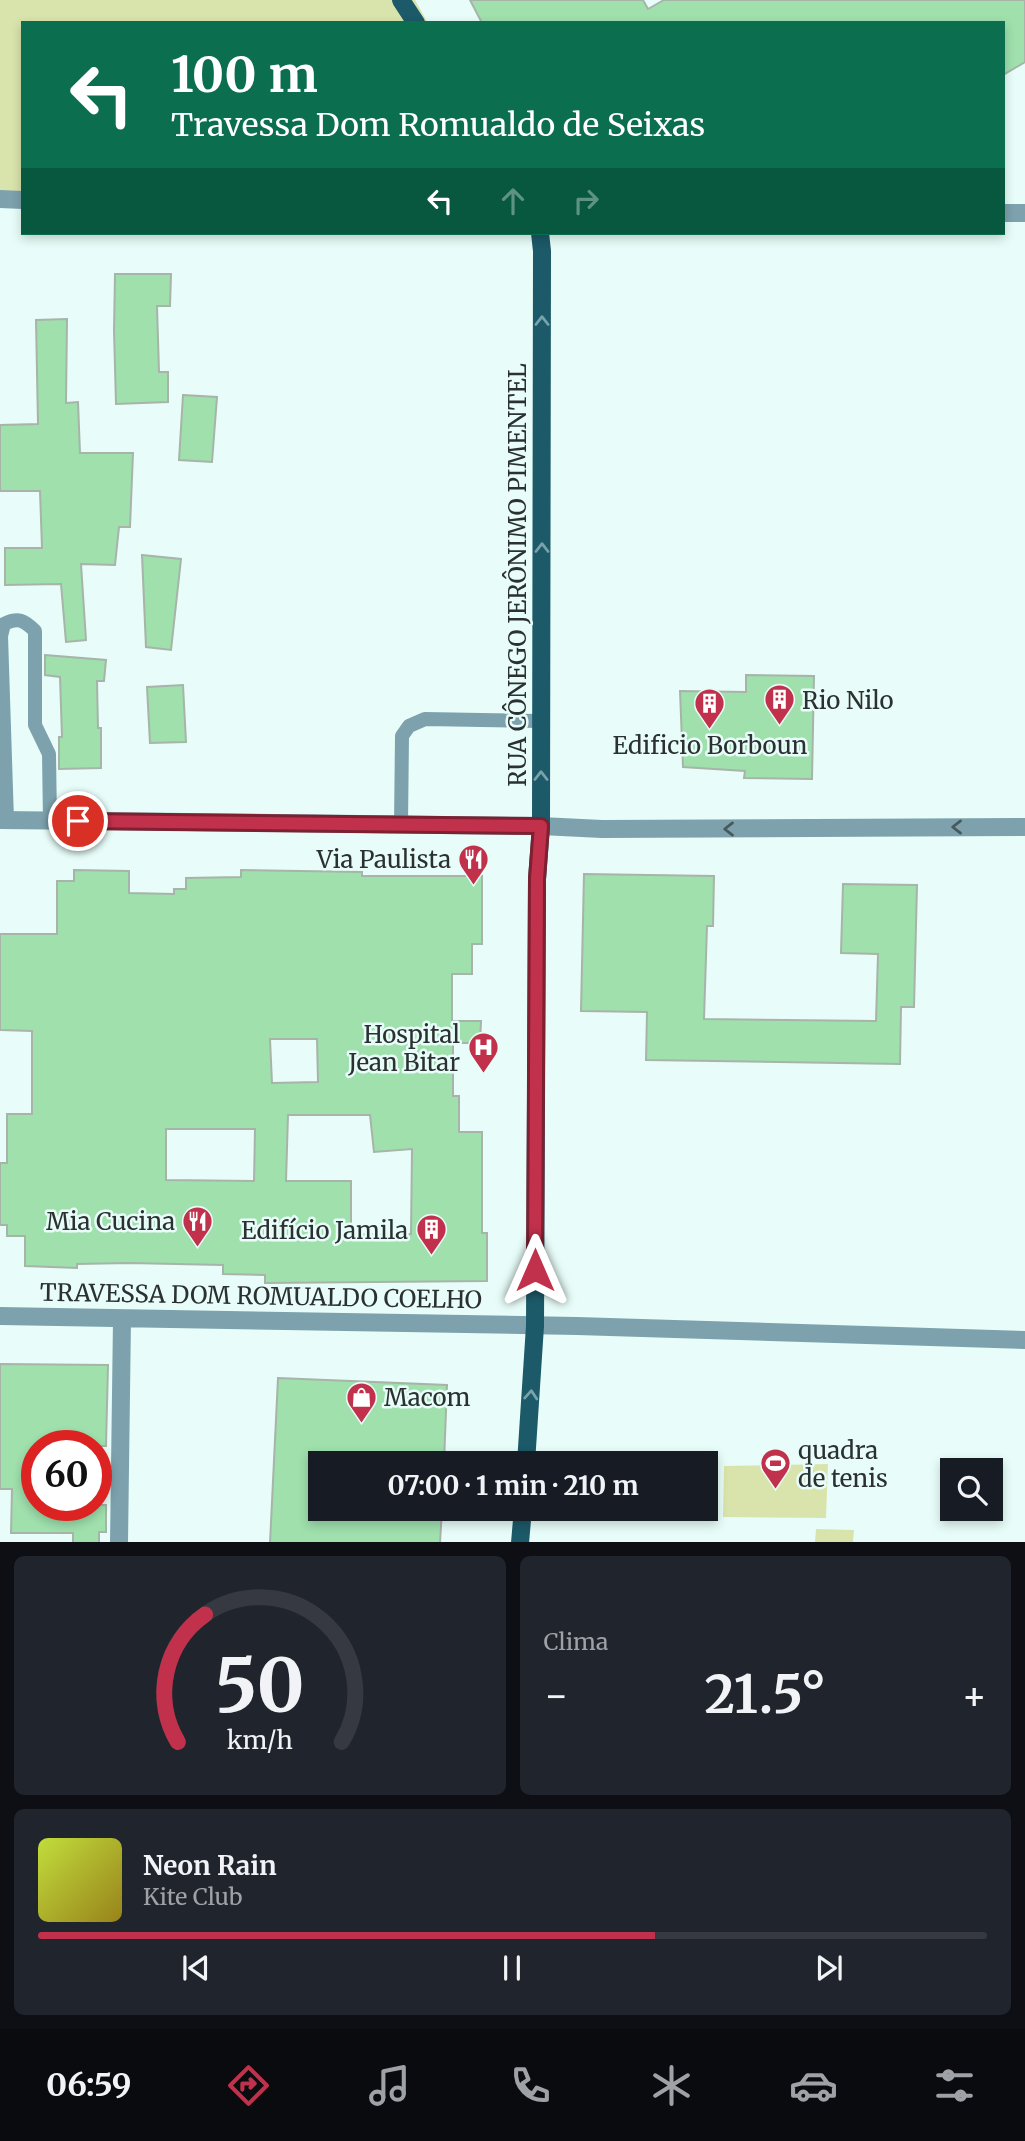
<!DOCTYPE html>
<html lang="pt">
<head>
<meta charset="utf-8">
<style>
  :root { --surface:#171b24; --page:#20242c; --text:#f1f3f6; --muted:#9ea1a6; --line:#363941; --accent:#c2314c }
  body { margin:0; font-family:Merriweather,serif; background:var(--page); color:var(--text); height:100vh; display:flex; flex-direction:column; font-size:26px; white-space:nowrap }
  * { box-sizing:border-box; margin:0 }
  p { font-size:23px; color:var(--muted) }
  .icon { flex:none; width:38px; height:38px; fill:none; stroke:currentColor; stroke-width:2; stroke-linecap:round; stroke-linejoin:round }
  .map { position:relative; height:1542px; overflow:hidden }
  .drawer { display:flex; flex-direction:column; gap:14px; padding:14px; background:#0d0f14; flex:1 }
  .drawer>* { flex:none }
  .banner { position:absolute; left:21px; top:21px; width:984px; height:214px; border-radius:0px; box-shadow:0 4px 10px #0003; background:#0b6e4f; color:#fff; overflow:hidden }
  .controls { position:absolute; left:940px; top:1458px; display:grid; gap:14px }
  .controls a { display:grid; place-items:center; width:63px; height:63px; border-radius:0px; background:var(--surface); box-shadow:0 4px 10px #0003; font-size:35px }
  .speed { position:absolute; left:21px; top:1430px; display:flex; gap:14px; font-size:35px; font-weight:700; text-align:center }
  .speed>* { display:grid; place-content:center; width:91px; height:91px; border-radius:50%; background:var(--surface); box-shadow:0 4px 10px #0003; line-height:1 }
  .speed .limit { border:10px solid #d22; background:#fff; color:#111 }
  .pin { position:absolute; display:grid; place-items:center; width:60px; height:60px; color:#fff; margin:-30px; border:4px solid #fff; border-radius:50%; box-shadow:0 2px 7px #0007 }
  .me { position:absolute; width:77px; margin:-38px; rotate:0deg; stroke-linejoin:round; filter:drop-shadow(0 0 5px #0008) }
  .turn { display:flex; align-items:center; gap:24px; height:147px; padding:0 35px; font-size:32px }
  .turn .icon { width:91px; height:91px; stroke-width:2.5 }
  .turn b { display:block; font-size:49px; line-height:60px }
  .lanes { display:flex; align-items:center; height:66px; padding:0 35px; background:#0003; justify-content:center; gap:35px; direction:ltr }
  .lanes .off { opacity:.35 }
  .big { font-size:52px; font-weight:700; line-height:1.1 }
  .drawer .widget { flex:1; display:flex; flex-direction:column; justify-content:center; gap:10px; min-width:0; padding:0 24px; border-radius:10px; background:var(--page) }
  .drawer .dial { align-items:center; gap:0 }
  .dial svg { height:182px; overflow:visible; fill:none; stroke:var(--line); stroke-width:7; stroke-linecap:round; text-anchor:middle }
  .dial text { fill:var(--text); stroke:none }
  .song { display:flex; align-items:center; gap:21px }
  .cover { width:84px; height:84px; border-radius:10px; background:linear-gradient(135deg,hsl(70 70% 55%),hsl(50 70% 35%)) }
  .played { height:7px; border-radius:4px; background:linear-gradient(90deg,var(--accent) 65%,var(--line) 65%) }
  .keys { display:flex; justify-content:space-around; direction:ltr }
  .heat { display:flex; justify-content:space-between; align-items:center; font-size:38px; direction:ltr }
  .drawer .tiles { flex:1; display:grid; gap:14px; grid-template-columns:1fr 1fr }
  .widget:last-child { grid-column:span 2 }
  .trip { position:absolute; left:308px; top:1451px; width:410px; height:70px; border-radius:0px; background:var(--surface); box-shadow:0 4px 10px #0003; font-weight:700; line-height:70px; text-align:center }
  .menu { display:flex; height:112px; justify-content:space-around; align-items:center; background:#090b0e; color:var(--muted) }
  .menu .icon { width:49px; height:49px }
  .menu .selected { color:var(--accent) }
  .menu b { font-size:32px; color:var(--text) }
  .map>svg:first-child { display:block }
  .green { fill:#d9e4ac }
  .building { fill:#9fe0ad; stroke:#a7b4a9; stroke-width:2; fill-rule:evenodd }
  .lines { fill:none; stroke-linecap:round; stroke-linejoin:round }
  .service { stroke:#7da2ad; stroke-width:14 }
  .minor { stroke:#7da2ad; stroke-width:18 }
  .tertiary { stroke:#7da2ad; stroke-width:18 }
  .primary { stroke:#1c5969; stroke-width:18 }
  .oneway { stroke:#78a3aa }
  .oneway2 { stroke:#47595c }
  .route-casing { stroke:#7e2031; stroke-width:18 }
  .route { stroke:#c2314c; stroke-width:12 }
  .labels { text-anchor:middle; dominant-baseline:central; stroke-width:5; stroke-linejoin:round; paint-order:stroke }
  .street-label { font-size:24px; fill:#2a3130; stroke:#e8fdf9 }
  .poi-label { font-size:24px; fill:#2a3130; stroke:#e8fdf9; text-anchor:end }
</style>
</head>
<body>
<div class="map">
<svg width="1025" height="1543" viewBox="0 0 1025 1543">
  <rect width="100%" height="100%" fill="#e8fdf9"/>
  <path class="green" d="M0,0h415l13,23h-405v177l-23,-1z
    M828,1464l-2,54 -103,-1 1,-51z
    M816,1529l38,1 -1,12h-38z"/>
  <path class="building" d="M470,0h173l5,9 16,-9h361v62l-22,13v-52h-521z
    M115,274h56l-1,32h-13l2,66h9v30l-52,2 -2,-73z
    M67,319l-1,84 12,-1 2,51h53l-3,74h-11l-4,38 -34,-1 5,76 -20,2 -5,-58 -56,1v-37h37l-2,-57h-40v-66l38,-1 -2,-104z
    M183,395l34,2 -5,65 -33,-2z
    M142,555l39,4 -10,91 -25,-3z
    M45,655l61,5 -2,21h-7l1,47h3v40l-42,1v-32h3l-2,-60 -15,-2z
    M746,675l68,1 -2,103 -68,-1 1,-7 -62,-4 -3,-76 66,1z
    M183,685l3,57 -36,1 -3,-56z
    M74,870l55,1v22l45,1v-5h12v-11l55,-1v-7l121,2v4h120v68h-10v30h-20v47h29l-1,22h-27v53h6v36h23v101h5v48l-222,2v-8l-42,-1v-9l-94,-2 -52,1v4l-52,-2v-30h-18v-11h-7v-62h7v-49h25v-83l-32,-1v-96h57v-53h17zM270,1039h47l1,43 -46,1zM288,1115h82l4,37 38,-3 -1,85h-60v-53h-65zM166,1129h89l-1,52 -88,-1z
    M584,874l130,2 -1,50h-6l-3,93 172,2 2,-67 -37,-1 2,-69 74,1 -3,122h-13l-1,57 -254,-4 1,-48 -66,-1z
    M0,1364l108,1 -2,81h-69v59h69v27h-7v11h-26v-10h-62l1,-44h-12z
    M278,1378l169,7 -3,78h-124v45h122l-2,35h-170z"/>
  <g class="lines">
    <path class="service" d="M7,820l-6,-184 3,-12c14,-7 20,-4 31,7v94l14,29 1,67
      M401,825l1,-89 7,-10 16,-7 116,2"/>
    <path class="minor" d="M0,1316l577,10 448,14
      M119,1543l3,-224"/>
    <path class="tertiary" d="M0,199l23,1
      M1003,213h22
      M0,820l541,6 61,3 423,-2"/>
    <path class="primary" d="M401,0l15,23
      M526,1463l9,-137 2,-447 4,-53 1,-575 -2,-18
      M520,1543l3,-35"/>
  </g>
  <defs><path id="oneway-chevron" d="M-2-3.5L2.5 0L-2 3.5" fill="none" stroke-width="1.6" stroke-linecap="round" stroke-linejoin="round" transform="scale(1.75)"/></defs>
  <g class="oneway">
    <use href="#oneway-chevron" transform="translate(542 321) rotate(-90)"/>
    <use href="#oneway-chevron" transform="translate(542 548) rotate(-90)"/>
    <use href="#oneway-chevron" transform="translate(541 776) rotate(-90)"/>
    <use href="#oneway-chevron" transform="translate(531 1395) rotate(-86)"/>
  </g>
  <g class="oneway2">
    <use href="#oneway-chevron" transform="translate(957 827) rotate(180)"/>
    <use href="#oneway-chevron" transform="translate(729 829) rotate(180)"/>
  </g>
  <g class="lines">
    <defs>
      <path id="route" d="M78,821l463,5 -4,53 -2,391"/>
    </defs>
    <use href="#route" class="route-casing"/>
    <use href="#route" class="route"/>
  </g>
  <defs>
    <symbol id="building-pin" viewBox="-11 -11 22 30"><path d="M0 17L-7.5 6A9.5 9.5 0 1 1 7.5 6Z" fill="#c2314c" stroke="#e8fdf9"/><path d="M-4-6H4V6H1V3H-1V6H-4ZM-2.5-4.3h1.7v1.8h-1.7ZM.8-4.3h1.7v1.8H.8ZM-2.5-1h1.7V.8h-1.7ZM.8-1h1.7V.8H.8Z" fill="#fff"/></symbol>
    <symbol id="restaurant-pin" viewBox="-11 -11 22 30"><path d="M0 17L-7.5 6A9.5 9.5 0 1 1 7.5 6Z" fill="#c2314c" stroke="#e8fdf9"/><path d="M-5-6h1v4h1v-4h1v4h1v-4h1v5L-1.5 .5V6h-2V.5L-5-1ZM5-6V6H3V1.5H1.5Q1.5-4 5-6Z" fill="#fff"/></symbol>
    <symbol id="hospital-pin" viewBox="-11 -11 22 30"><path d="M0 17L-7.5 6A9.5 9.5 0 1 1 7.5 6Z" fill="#c2314c" stroke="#e8fdf9"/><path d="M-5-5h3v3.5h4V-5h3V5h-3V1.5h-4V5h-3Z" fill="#fff"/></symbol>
    <symbol id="shop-pin" viewBox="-11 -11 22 30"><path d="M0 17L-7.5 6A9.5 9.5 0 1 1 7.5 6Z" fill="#c2314c" stroke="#e8fdf9"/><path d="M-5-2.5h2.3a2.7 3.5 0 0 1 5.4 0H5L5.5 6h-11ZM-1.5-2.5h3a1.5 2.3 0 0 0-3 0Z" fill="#fff"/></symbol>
    <symbol id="stadium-pin" viewBox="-11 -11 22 30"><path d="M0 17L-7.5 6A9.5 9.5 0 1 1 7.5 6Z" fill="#c2314c" stroke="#e8fdf9"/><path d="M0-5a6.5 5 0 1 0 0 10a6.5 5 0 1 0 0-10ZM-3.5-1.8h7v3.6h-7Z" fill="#fff"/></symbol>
  </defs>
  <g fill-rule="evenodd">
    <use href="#building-pin" x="762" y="682" width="35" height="47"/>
    <use href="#building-pin" x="692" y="686" width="35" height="47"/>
    <use href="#restaurant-pin" x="456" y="842" width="35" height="47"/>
    <use href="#hospital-pin" x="466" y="1030" width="35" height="47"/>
    <use href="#restaurant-pin" x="180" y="1204" width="35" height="47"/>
    <use href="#building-pin" x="414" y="1212" width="35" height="47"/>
    <use href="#shop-pin" x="344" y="1380" width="35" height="47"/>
    <use href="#stadium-pin" x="758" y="1446" width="35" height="47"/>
  </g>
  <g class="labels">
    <g class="street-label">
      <text transform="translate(517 575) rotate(-90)">RUA CÔNEGO JERÔNIMO PIMENTEL</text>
      <text transform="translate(261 1296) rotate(1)">TRAVESSA DOM ROMUALDO COELHO</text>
    </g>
    <g class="poi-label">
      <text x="802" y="700" text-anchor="start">Rio Nilo</text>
      <text x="710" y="745" text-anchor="middle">Edificio Borboun</text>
      <text x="451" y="859">Via Paulista</text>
      <text x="460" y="1034">Hospital<tspan x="460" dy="28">Jean Bitar</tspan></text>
      <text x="175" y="1221">Mia Cucina</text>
      <text x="408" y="1230">Edifício Jamila</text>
      <text x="384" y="1397" text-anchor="start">Macom</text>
      <text x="798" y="1450" text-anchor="start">quadra<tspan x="798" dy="28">de tenis</tspan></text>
    </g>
  </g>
</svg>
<div class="controls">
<a><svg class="icon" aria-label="search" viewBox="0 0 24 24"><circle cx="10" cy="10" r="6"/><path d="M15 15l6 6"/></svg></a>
</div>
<div class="speed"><div class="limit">60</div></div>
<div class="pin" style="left:78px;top:821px;background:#d93025"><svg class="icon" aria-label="arrive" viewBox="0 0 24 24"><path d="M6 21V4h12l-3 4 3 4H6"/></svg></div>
<svg class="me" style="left:535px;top:1270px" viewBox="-20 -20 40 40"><path d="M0-17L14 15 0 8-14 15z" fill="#c2314c" stroke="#fff" stroke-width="4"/></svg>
<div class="trip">07:00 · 1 min · 210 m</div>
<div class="banner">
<div class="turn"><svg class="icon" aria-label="left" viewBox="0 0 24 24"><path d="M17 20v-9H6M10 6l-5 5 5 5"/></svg><div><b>100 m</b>Travessa Dom Romualdo de Seixas</div></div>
<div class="lanes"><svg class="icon" aria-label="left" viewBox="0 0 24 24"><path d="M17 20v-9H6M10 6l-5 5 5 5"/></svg><svg class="icon off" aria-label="ahead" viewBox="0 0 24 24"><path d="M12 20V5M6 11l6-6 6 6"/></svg><svg class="icon off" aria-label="right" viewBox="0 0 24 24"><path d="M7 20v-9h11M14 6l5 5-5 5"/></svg></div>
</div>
</div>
<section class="drawer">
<div class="tiles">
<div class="widget dial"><svg viewBox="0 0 100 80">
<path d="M14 69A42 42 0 1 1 86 69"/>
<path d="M14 69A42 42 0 0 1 26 13" stroke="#c2314c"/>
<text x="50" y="56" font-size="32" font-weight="700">50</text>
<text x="50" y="72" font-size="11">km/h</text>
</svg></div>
<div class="widget"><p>Clima</p>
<div class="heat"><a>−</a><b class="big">21.5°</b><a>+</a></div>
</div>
<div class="widget">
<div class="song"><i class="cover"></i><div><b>Neon Rain</b><p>Kite Club</p></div></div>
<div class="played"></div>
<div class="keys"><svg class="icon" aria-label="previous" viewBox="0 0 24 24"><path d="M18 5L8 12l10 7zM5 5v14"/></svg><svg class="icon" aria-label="pause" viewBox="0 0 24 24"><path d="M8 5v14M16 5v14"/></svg><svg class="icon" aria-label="next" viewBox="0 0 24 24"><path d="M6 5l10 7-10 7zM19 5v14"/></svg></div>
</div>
</div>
</section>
<nav class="menu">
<b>06:59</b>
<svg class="icon selected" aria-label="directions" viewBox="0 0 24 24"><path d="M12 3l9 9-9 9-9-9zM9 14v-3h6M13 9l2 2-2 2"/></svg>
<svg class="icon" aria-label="music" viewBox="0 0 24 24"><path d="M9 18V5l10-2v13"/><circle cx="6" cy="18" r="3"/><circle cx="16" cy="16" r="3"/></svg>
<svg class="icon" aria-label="phone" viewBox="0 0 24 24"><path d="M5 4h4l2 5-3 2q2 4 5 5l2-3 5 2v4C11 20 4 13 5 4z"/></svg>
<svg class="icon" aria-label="climate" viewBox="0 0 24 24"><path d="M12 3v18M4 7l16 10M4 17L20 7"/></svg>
<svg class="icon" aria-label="car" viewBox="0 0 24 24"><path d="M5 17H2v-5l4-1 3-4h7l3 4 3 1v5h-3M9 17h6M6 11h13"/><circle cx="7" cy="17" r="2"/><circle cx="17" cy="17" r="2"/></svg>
<svg class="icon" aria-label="filters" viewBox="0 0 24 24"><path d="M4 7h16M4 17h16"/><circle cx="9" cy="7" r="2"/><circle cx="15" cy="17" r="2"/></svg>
</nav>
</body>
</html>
